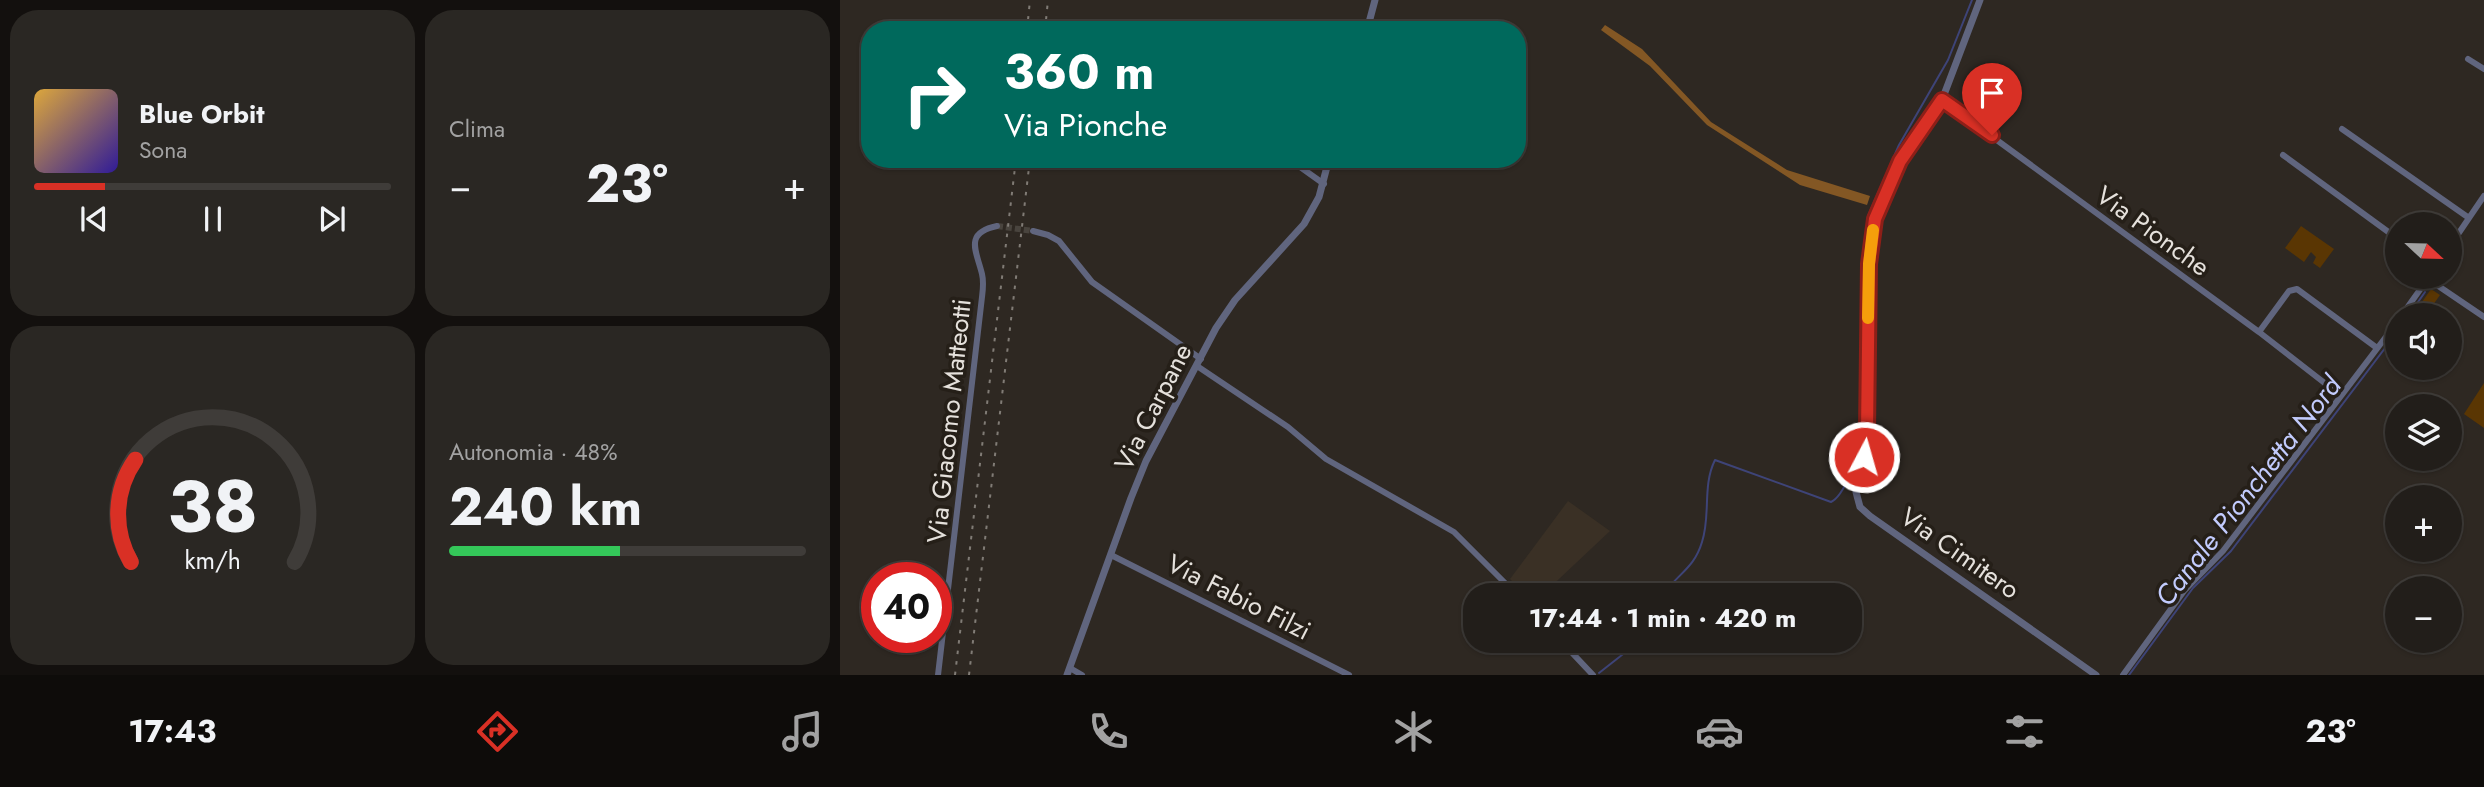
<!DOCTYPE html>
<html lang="it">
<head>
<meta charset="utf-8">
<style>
  :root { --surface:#221e1a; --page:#2a2723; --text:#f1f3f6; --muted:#a2a2a2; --line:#3f3c39; --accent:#d93025 }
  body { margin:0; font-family:Jost,sans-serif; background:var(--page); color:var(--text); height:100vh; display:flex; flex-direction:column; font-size:26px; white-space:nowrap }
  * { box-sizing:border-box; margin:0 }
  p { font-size:23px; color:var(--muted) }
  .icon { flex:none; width:38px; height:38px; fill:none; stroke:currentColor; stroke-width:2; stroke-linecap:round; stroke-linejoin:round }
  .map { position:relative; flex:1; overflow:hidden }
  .sheet { display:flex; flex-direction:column; gap:10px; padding:10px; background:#13100e; width:840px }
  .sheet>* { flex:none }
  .guide { position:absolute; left:21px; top:21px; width:665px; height:147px; border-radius:28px; box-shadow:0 2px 5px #0004,0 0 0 2px var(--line); background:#00695c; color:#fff; overflow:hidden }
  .needle { width:46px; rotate:112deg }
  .buttons { position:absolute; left:1545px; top:212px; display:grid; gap:14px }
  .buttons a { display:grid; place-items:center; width:77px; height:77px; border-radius:50%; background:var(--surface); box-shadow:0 2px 5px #0004,0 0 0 2px var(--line); font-size:35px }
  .speed { position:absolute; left:21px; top:562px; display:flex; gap:14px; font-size:35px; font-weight:700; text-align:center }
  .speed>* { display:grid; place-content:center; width:91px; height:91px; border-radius:50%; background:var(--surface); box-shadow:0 2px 5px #0004,0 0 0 2px var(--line); line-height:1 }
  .speed .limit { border:10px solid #d22; background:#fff; color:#111 }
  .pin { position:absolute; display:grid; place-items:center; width:60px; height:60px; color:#fff; margin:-72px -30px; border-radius:50% 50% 50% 0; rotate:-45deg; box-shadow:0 0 7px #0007 }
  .pin .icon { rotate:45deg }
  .me { position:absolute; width:77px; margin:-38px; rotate:6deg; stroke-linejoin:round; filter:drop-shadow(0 0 5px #0008) }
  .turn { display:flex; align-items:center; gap:24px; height:147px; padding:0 28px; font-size:32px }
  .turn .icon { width:91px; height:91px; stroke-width:2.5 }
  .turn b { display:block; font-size:49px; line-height:60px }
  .big { font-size:52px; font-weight:700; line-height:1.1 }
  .sheet .widget { flex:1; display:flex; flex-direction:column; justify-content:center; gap:10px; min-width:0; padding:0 24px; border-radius:28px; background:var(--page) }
  .sheet .dial { align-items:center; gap:0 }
  .dial svg { height:182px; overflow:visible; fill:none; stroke:var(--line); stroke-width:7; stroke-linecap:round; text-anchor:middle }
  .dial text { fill:var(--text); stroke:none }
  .song { display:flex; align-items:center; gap:21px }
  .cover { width:84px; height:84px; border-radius:10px; background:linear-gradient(135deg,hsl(40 70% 55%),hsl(250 70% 35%)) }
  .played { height:7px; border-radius:4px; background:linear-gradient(90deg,var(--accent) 20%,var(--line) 20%) }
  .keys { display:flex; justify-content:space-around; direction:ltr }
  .heat { display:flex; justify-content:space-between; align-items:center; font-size:38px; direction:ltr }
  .charge { height:10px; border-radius:5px; background:linear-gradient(90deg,#34c759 48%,var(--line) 0) }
  .sheet .tiles { flex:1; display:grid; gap:10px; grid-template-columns:repeat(2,1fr) }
  .trip { position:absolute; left:623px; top:583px; width:399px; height:70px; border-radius:28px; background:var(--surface); box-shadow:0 2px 5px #0004,0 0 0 2px var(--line); font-weight:700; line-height:70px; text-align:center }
  .tab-bar { display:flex; height:112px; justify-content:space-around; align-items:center; background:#0e0c0a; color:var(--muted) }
  .tab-bar .icon { width:49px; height:49px }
  .tab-bar .active { color:var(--accent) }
  .tab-bar b { font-size:32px; color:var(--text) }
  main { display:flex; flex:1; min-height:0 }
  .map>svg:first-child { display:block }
  .built { fill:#3a3025 }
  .green { fill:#5a3603 }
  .forest { fill:#835724 }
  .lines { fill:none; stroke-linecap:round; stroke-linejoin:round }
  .stream { stroke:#3e4478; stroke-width:2 }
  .minor-tunnel { stroke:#49443e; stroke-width:6; stroke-dasharray:6 3; stroke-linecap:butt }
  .minor { stroke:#60657e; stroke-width:6 }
  .tertiary { stroke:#60657e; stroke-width:7 }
  .rail { stroke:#817c76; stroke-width:2; stroke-dasharray:3.5 7; stroke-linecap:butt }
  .route-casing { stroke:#8d1f18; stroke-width:18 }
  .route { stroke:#d93025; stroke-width:12 }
  .slow { stroke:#f59e0b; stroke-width:12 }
  .labels { text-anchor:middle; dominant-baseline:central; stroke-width:7; stroke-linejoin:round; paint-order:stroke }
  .street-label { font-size:26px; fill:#e5e1dc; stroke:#251f18 }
  .water-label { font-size:28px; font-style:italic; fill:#c2cbfd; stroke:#251f18 }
</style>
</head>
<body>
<main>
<section class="sheet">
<div class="tiles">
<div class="widget">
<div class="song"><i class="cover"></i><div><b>Blue Orbit</b><p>Sona</p></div></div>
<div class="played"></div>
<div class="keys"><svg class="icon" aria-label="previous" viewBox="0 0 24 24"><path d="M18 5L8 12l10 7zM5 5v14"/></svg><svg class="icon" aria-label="pause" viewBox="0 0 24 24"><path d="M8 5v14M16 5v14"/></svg><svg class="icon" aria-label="next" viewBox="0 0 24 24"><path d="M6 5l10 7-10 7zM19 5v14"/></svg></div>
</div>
<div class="widget"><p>Clima</p>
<div class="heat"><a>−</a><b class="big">23°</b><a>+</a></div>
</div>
<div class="widget dial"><svg viewBox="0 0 100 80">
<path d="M14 69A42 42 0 1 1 86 69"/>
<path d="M14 69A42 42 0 0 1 16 24" stroke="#d93025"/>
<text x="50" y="56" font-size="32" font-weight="700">38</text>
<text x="50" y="72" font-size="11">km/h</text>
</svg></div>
<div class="widget"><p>Autonomia · 48%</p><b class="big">240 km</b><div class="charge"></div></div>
</div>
</section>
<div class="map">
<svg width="1644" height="675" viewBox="0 0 1644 675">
  <rect width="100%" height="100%" fill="#2e2822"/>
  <path class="built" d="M728,501l42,30 -68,64h-17l-15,-16z"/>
  <path class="green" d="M1461,226l33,23 -14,19 -7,-5 3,-6 -5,-5 -7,10 -19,-14z
    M1591,289l9,6 -14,20h-7l-4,-3z
    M1644,383v45l-20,-14z"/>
  <path class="forest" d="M765,25l37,24 69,73 76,48 83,26 -3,9 -67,-20 -93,-60 -57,-59 -49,-36z"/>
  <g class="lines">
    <path class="stream" d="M1569,315l16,-23
      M823,595c14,-21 31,-26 39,-53 9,-27 0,-56 13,-82l116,42c13,-6 27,-44 29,-59l3,-188 5,-39 31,-71 49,-85 24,-60
      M759,673l42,-33
      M1289,675l64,-87 38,-37 167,-220"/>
    <path class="minor-tunnel" d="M157,226l36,5"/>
    <path class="minor" d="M1628,59l16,10
      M1102,100l317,232 81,63
      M1502,129l127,89
      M1443,155l115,84
      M449,159l35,25
      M193,231l15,4 11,6 33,41 109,77
      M1610,246l34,-50
      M1588,279l56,38
      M1562,315l27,-38
      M1419,332l30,-41 8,-2 80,59
      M357,366l91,61 38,32 128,73 63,63
      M271,555l238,120
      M720,640l33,35
      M230,668l12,7
      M98,675l44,-378c1,-8 2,-15 0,-23 -5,-22 -19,-41 15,-48
      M1283,675l61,-84 39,-40 175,-230"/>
    <path class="tertiary" d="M1140,0l-38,100 -42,61 -25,58 -6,45 -2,178 -11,50 4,15 10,9 226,159
      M527,30l8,-30
      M227,675l64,-177 15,-37 70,-133 19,-28 69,-76 15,-27 10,-38"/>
    <path class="rail" d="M187,30l3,-30
      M205,30l3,-30
      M115,675l61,-516
      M129,675l61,-516"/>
  </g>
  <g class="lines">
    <defs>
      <path id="route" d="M1024,457l3,-25 2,-168 6,-45 25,-58 42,-61 50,35"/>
    </defs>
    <use href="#route" class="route-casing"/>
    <use href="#route" class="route"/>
    <path class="slow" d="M1028,318l1,-54 4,-34"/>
  </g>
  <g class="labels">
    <g class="street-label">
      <text transform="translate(1313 231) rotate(36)">Via Pionche</text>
      <text transform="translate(313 407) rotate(-63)">Via Carpane</text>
      <text transform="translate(109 421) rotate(-84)">Via Giacomo Matteotti</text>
      <text transform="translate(1120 553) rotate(35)">Via Cimitero</text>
      <text transform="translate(399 597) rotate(27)">Via Fabio Filzi</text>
    </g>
    <g class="water-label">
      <text transform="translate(1408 491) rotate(-52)">Canale Pionchetta Nord</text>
    </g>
  </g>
</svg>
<div class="buttons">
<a><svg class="needle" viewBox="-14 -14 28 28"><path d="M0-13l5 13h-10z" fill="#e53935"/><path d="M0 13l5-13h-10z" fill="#a2a2a2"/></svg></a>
<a><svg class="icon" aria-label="sound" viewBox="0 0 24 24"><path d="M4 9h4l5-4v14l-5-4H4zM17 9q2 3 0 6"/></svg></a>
<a><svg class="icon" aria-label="layers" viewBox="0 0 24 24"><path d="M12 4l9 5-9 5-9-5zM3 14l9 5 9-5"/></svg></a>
<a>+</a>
<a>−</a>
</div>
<div class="speed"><div class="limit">40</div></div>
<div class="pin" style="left:1152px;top:135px;background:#d93025"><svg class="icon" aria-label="arrive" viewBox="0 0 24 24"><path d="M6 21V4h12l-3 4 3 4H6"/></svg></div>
<svg class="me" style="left:1024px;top:457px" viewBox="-20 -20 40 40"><circle r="17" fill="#d93025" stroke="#fff" stroke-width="3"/><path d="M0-11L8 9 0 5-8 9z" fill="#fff"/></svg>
<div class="trip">17:44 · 1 min · 420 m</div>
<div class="guide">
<div class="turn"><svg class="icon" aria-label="right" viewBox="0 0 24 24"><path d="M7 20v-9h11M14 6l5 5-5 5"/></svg><div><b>360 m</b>Via Pionche</div></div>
</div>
</div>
</main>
<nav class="tab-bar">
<b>17:43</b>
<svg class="icon active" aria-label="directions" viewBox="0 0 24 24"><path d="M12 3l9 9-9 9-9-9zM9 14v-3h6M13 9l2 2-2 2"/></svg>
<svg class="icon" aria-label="music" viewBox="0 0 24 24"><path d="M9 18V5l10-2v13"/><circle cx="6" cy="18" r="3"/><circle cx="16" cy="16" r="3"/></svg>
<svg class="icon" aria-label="phone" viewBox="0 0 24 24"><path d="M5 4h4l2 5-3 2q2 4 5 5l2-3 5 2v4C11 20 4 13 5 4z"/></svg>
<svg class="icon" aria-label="climate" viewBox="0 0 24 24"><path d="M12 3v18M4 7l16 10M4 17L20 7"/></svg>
<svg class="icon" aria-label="car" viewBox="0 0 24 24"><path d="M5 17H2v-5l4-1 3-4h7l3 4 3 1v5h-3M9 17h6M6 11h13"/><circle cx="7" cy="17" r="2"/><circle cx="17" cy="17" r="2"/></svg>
<svg class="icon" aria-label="filters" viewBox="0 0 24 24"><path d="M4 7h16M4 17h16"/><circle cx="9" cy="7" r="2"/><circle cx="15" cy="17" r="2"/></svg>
<b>23°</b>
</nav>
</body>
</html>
